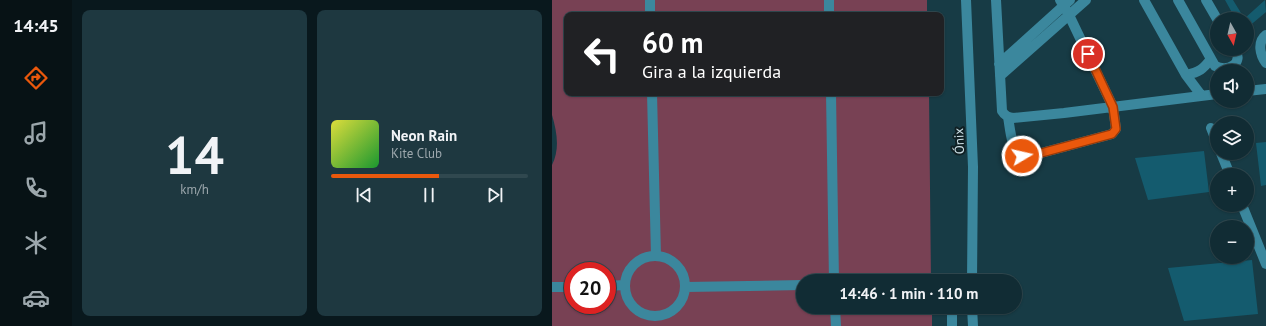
<!DOCTYPE html>
<html lang="es">
<head>
<meta charset="utf-8">
<style>
  :root { --surface:#112c34; --page:#1e3840; --text:#f1f3f6; --muted:#9ca7ac; --line:#30484f; --accent:#ea580c }
  body { margin:0; font-family:"PT Sans",sans-serif; background:var(--page); color:var(--text); height:100vh; display:flex; flex-direction:column; font-size:15px; white-space:nowrap }
  * { box-sizing:border-box; margin:0 }
  p { font-size:13px; color:var(--muted) }
  .icon { flex:none; width:22px; height:22px; fill:none; stroke:currentColor; stroke-width:2; stroke-linecap:round; stroke-linejoin:round }
  .map { position:relative; flex:1; overflow:hidden }
  .side { display:flex; flex-direction:column; gap:10px; padding:10px; background:#09181d; width:480px }
  .side>* { flex:none }
  .hud { position:absolute; left:12px; top:12px; width:380px; height:84px; border-radius:8px; box-shadow:0 1px 3px #0004,0 0 0 1px var(--line); background:#202124; color:#fff; overflow:hidden }
  .needle { width:26px; rotate:172deg }
  .buttons { position:absolute; left:658px; top:12px; display:grid; gap:8px }
  .buttons a { display:grid; place-items:center; width:44px; height:44px; border-radius:50%; background:var(--surface); box-shadow:0 1px 3px #0004,0 0 0 1px var(--line); font-size:20px }
  .speed { position:absolute; left:12px; top:262px; display:flex; gap:8px; font-size:20px; font-weight:700; text-align:center }
  .speed>* { display:grid; place-content:center; width:52px; height:52px; border-radius:50%; background:var(--surface); box-shadow:0 1px 3px #0004,0 0 0 1px var(--line); line-height:1 }
  .speed .limit { border:6px solid #d22; background:#fff; color:#111 }
  .pin { position:absolute; display:grid; place-items:center; width:34px; height:34px; color:#fff; margin:-17px; border:2px solid #fff; border-radius:50%; box-shadow:0 1px 4px #0007 }
  .me { position:absolute; width:44px; margin:-22px; rotate:81deg; stroke-linejoin:round; filter:drop-shadow(0 0 3px #0008) }
  .turn { display:flex; align-items:center; gap:14px; height:84px; padding:0 12px; font-size:18px }
  .turn .icon { width:52px; height:52px; stroke-width:2.5 }
  .turn b { display:block; font-size:28px; line-height:34px }
  .side .widget { flex:1; display:flex; flex-direction:column; justify-content:center; gap:6px; min-width:0; padding:0 14px; border-radius:8px; background:var(--page) }
  .side .dial { align-items:center; gap:0 }
  .dial b { font-size:52px; line-height:1 }
  .song { display:flex; align-items:center; gap:12px }
  .cover { width:48px; height:48px; border-radius:6px; background:linear-gradient(135deg,hsl(60 70% 55%),hsl(130 70% 35%)) }
  .played { height:4px; border-radius:2px; background:linear-gradient(90deg,var(--accent) 55%,var(--line) 55%) }
  .keys { display:flex; justify-content:space-around; direction:ltr }
  .side .tiles { flex:1; display:grid; gap:10px; grid-template-columns:repeat(2,1fr) }
  .trip { position:absolute; left:244px; top:274px; width:226px; height:40px; border-radius:20px; background:var(--surface); box-shadow:0 1px 3px #0004,0 0 0 1px var(--line); font-weight:700; line-height:40px; text-align:center }
  main { display:flex; flex:1; min-height:0 }
  .tabs { display:flex; flex-direction:column; width:72px; justify-content:space-around; align-items:center; background:#071215; color:var(--muted) }
  .tabs .icon { width:28px; height:28px }
  .tabs .active { color:var(--accent) }
  .tabs b { font-size:18px; color:var(--text) }
  .map>svg:first-child { display:block }
  .green { fill:#784154; fill-rule:evenodd }
  .building { fill:#145b6e }
  .lines { fill:none; stroke-linecap:round; stroke-linejoin:round }
  .minor { stroke:#3b879d; stroke-width:10 }
  .route-casing { stroke:#983908; stroke-width:10 }
  .route { stroke:#ea580c; stroke-width:7 }
  .labels { text-anchor:middle; dominant-baseline:central; stroke-width:4; stroke-linejoin:round; paint-order:stroke }
  .street-label { font-size:13px; fill:#cde0e7; stroke:#102024 }
</style>
</head>
<body>
<main>
<nav class="tabs">
<b>14:45</b>
<svg class="icon active" aria-label="directions" viewBox="0 0 24 24"><path d="M12 3l9 9-9 9-9-9zM9 14v-3h6M13 9l2 2-2 2"/></svg>
<svg class="icon" aria-label="music" viewBox="0 0 24 24"><path d="M9 18V5l10-2v13"/><circle cx="6" cy="18" r="3"/><circle cx="16" cy="16" r="3"/></svg>
<svg class="icon" aria-label="phone" viewBox="0 0 24 24"><path d="M5 4h4l2 5-3 2q2 4 5 5l2-3 5 2v4C11 20 4 13 5 4z"/></svg>
<svg class="icon" aria-label="climate" viewBox="0 0 24 24"><path d="M12 3v18M4 7l16 10M4 17L20 7"/></svg>
<svg class="icon" aria-label="car" viewBox="0 0 24 24"><path d="M5 17H2v-5l4-1 3-4h7l3 4 3 1v5h-3M9 17h6M6 11h13"/><circle cx="7" cy="17" r="2"/><circle cx="17" cy="17" r="2"/></svg>
</nav>
<section class="side">
<div class="tiles">
<div class="widget dial"><b>14</b><p>km/h</p></div>
<div class="widget">
<div class="song"><i class="cover"></i><div><b>Neon Rain</b><p>Kite Club</p></div></div>
<div class="played"></div>
<div class="keys"><svg class="icon" aria-label="previous" viewBox="0 0 24 24"><path d="M18 5L8 12l10 7zM5 5v14"/></svg><svg class="icon" aria-label="pause" viewBox="0 0 24 24"><path d="M8 5v14M16 5v14"/></svg><svg class="icon" aria-label="next" viewBox="0 0 24 24"><path d="M6 5l10 7-10 7zM19 5v14"/></svg></div>
</div>
</div>
</section>
<div class="map">
<svg width="714" height="326" viewBox="0 0 714 326">
  <rect width="100%" height="100%" fill="#173b45"/>
  <path class="green" d="M0,0h375v15h-360v78h362l2,188h-128v26h129v19h-380v-161c8,-16 5,-33 0,-50zM21,271h34v34h-34z"/>
  <path class="building" d="M673,0h8l8,13 -6,5z
    M713,0l1,12 -19,16v-9h-3z
    M714,142v43l-5,1 -5,-43z
    M652,151l5,41 -61,8 -13,-42z
    M700,260l6,54 -74,7 -16,-53z"/>
  <g class="lines">
    <path class="minor" d="M98,0v15
      M277,0v15
      M414,0l7,167 -1,114
      M444,0l6,111c3,5 6,6 11,7l51,-5 153,-19
      M592,0l42,75 15,20
      M626,0l37,66c13,6 29,-2 20,-17
      M654,0l11,19
      M714,35c-9,7 -6,20 0,28
      M447,64l71,-64
      M634,75c14,-3 17,-6 25,-16
      M448,76l86,-76
      M695,91l19,-2
      M100,93l4,163
      M279,93l3,188
      M456,117c2,10 3,33 13,38 3,1 6,1 9,1l82,-22 4,-5 -3,-22 -44,-92 -9,-15
      M659,128l6,15
      M669,153l9,22
      M690,205l24,59
      M73 286a30 30 0 1 1 60 0a30 30 0 1 1-60 0Z
      M371,281l49,-2
      M55,286l17,-1
      M0,287h21
      M134,287l117,-2
      M283,307l1,19
      M420,307l1,19
      M400,326v-19"/>
  </g>
  <g class="lines">
    <defs>
      <path id="route" d="M470,156h8l82,-22 4,-5 -3,-22 -25,-53"/>
    </defs>
    <use href="#route" class="route-casing"/>
    <use href="#route" class="route"/>
  </g>
  <g class="labels">
    <g class="street-label">
      <text transform="translate(407 141) rotate(-92)">Ónix</text>
    </g>
  </g>
</svg>
<div class="buttons">
<a><svg class="needle" viewBox="-14 -14 28 28"><path d="M0-13l5 13h-10z" fill="#e53935"/><path d="M0 13l5-13h-10z" fill="#9ca7ac"/></svg></a>
<a><svg class="icon" aria-label="sound" viewBox="0 0 24 24"><path d="M4 9h4l5-4v14l-5-4H4zM17 9q2 3 0 6"/></svg></a>
<a><svg class="icon" aria-label="layers" viewBox="0 0 24 24"><path d="M12 4l9 5-9 5-9-5zM3 14l9 5 9-5"/></svg></a>
<a>+</a>
<a>−</a>
</div>
<div class="speed"><div class="limit">20</div></div>
<div class="pin" style="left:536px;top:54px;background:#d93025"><svg class="icon" aria-label="arrive" viewBox="0 0 24 24"><path d="M6 21V4h12l-3 4 3 4H6"/></svg></div>
<svg class="me" style="left:470px;top:156px" viewBox="-20 -20 40 40"><circle r="17" fill="#ea580c" stroke="#fff" stroke-width="3"/><path d="M0-11L8 9 0 5-8 9z" fill="#fff"/></svg>
<div class="trip">14:46 · 1 min · 110 m</div>
<div class="hud">
<div class="turn"><svg class="icon" aria-label="left" viewBox="0 0 24 24"><path d="M17 20v-9H6M10 6l-5 5 5 5"/></svg><div><b>60 m</b>Gira a la izquierda</div></div>
</div>
</div>
</main>
</body>
</html>
